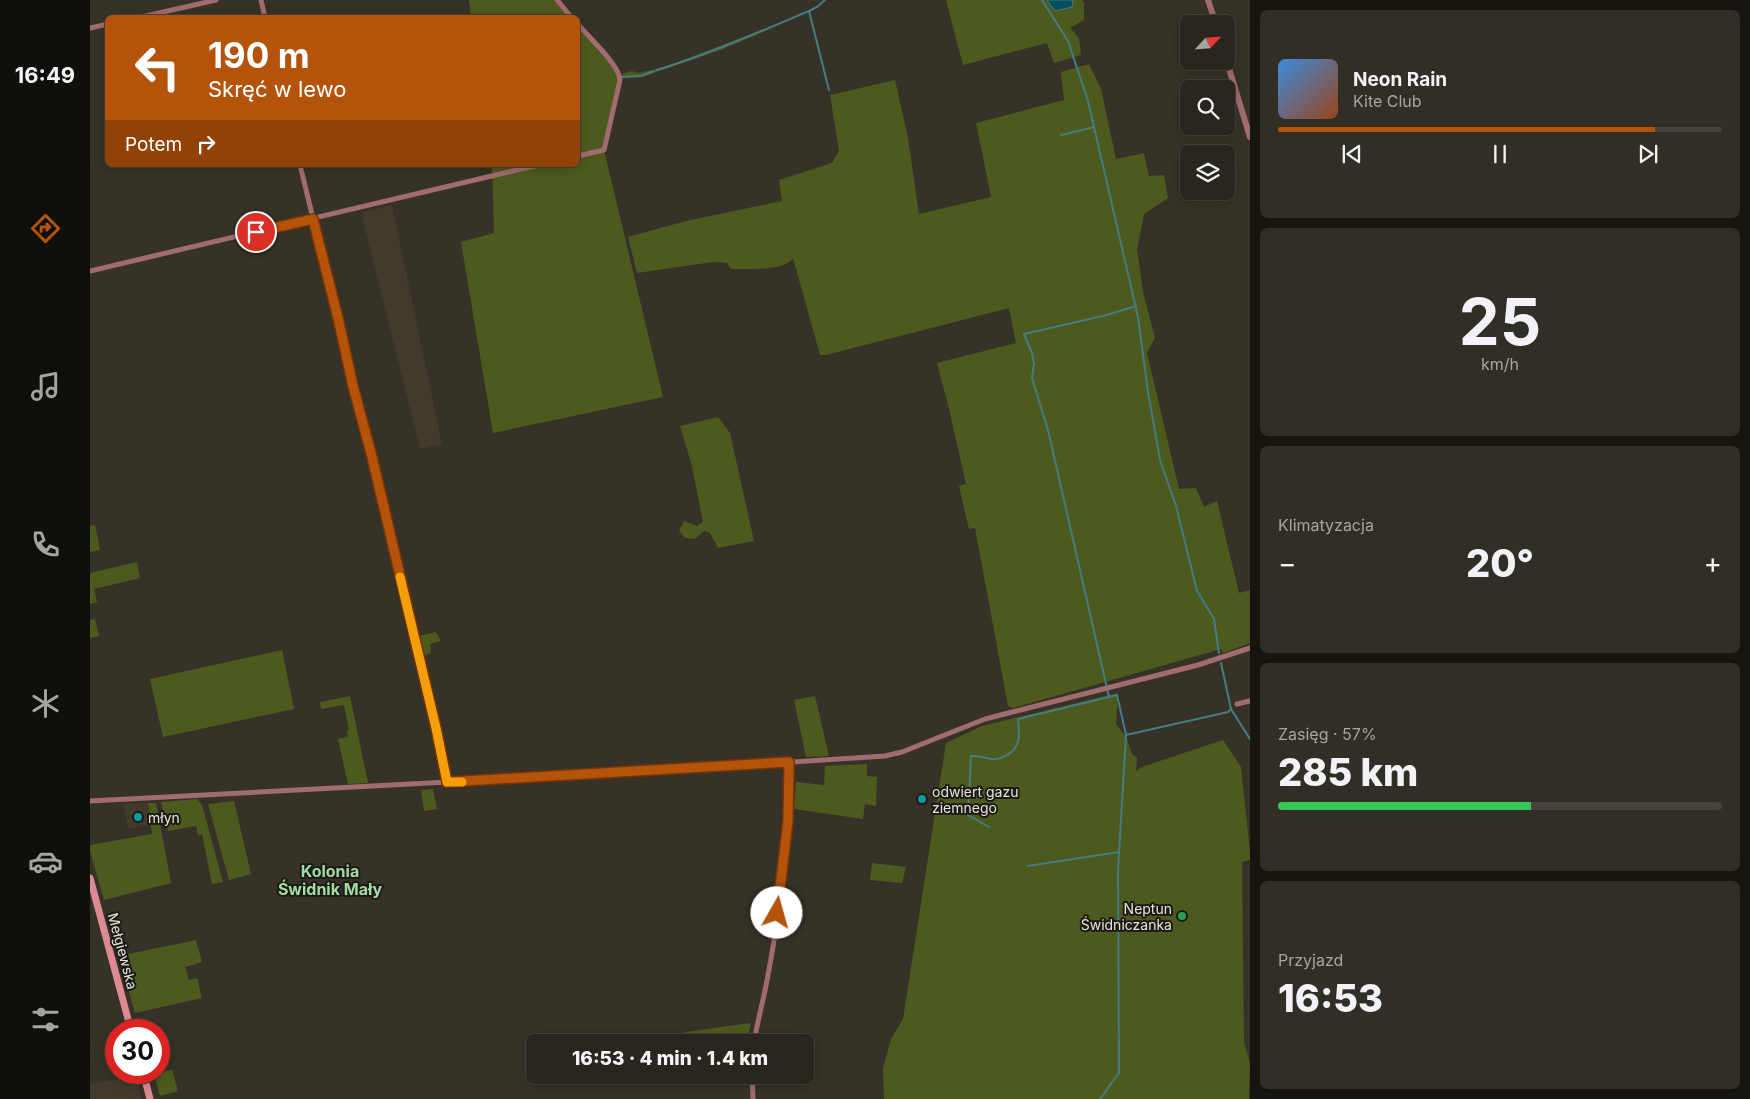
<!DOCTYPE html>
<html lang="pl">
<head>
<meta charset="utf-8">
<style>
  :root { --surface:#29261d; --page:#312e26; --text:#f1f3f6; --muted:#a5a5a4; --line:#45433b; --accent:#b45309 }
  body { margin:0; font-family:Inter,sans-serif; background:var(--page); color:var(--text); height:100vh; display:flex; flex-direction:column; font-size:19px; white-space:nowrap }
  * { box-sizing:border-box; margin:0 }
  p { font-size:16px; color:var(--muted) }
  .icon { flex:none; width:28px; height:28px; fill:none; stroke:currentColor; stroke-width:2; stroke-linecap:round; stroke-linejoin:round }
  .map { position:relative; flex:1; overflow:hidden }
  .side { display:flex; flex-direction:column; gap:10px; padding:10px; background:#171510; width:500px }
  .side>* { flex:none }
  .hud { position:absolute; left:15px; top:15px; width:475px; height:152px; border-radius:8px; box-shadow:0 2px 12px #0003,0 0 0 1px var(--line); background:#b45309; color:#fff; overflow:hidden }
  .needle { width:32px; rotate:64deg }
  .controls { position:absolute; left:1090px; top:15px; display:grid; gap:10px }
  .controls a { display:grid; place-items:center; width:55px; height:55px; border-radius:8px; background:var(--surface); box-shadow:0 2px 12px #0003,0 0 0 1px var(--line); font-size:25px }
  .speed { position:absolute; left:15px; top:1019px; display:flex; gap:10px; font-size:25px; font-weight:700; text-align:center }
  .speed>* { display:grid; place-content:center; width:65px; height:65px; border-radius:50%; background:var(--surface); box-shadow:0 2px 12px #0003,0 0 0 1px var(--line); line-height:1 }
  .speed .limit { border:8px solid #d22; background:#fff; color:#111 }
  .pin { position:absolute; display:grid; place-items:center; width:42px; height:42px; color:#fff; margin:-21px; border:2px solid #fff; border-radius:50%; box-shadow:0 1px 5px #0007 }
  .me { position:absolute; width:55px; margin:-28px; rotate:7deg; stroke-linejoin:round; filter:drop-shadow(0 0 4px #0008) }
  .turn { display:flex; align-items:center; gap:18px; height:105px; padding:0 20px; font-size:22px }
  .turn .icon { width:65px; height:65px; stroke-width:2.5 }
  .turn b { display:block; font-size:35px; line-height:42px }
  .then { display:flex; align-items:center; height:48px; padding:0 20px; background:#0003; gap:10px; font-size:19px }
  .big { font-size:38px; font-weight:800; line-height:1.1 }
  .side .widget { flex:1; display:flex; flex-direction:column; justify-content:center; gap:8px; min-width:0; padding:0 18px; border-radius:8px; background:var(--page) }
  .side .dial { align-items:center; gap:0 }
  .dial b { font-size:65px; line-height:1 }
  .song { display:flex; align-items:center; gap:15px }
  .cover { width:60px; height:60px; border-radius:8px; background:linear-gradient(135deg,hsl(210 70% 55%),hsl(20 70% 35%)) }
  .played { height:5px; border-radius:2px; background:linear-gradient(90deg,var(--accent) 85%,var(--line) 85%) }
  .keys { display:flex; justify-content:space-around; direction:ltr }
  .heat { display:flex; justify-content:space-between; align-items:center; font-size:28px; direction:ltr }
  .charge { height:8px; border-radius:4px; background:linear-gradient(90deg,#34c759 57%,var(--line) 0) }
  .trip { position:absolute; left:436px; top:1034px; width:288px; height:50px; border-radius:8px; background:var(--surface); box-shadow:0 2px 12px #0003,0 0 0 1px var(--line); font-weight:800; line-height:50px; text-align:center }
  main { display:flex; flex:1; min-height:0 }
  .tabs { display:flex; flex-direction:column; width:90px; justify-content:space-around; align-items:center; background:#100f0c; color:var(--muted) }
  .tabs .icon { width:35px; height:35px }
  .tabs .active { color:var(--accent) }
  .tabs b { font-size:22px; color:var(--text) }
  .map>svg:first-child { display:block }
  .built { fill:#423b2b }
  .green { fill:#4d5a1d }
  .water { fill:#004f5e; stroke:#457c84 }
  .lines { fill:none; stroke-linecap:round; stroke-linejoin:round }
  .stream { stroke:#457c84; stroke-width:2 }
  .minor { stroke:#a06c70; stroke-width:5 }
  .tertiary { stroke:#a06c70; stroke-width:6 }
  .secondary { stroke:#dd8b92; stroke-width:7 }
  .route-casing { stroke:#753606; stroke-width:12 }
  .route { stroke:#b45309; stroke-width:9 }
  .slow { stroke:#f59e0b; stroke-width:9 }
  .culture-dot { fill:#0f9aa8; stroke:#1c1a15; stroke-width:2 }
  .leisure-dot { fill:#2e9e5b; stroke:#1c1a15; stroke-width:2 }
  .labels { text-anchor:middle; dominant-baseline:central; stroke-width:4; stroke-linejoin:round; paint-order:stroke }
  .poi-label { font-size:14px; fill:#e7e4dc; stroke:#1c1a15; text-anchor:start }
  .street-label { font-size:14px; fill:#e7e4dc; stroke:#1c1a15 }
  .quarter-label { font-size:16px; font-weight:bold; fill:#a2dca2; stroke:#1c1a15 }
</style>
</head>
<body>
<main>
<nav class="tabs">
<b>16:49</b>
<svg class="icon active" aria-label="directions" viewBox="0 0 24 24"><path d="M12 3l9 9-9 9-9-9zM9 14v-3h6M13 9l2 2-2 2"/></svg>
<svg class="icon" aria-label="music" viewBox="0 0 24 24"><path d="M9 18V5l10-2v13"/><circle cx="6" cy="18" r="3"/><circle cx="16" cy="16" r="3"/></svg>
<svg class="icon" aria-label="phone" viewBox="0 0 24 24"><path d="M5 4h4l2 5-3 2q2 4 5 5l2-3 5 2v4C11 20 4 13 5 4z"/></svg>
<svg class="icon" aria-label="climate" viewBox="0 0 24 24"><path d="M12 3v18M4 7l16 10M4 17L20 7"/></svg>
<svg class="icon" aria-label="car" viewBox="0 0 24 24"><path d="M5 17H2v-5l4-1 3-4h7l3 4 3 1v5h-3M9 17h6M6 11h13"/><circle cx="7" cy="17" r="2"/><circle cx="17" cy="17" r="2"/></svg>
<svg class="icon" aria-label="filters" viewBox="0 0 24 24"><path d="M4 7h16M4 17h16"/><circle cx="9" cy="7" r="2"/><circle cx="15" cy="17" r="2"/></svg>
</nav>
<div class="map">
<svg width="1160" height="1099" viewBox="0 0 1160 1099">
  <rect width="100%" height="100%" fill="#373227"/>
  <path class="built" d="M302,205l50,239 -22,5 -59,-236z
    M58,803l2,21 -22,5 -4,-25z
    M46,1076l5,23h-51v-15z"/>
  <path class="green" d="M379,0h88l15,17h-101z
    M856,0h136l2,3v17l-14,8 9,10 2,17 -27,8 -7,-20 -84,22z
    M488,24l42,50 -16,76 59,247 -170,36 -32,-191 33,-9 -2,-68h86z
    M680,27v2l-47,20 -81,28 -20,1v-4l10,-3 5,2 25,-5z
    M999,64l12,25 15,70 28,-6 5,23 15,-1 4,23 -24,16 -7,35 6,43 12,46 -8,15 32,136 17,-1 8,19 13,-6 22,92 11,-3v53l-27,10 -2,-4 -208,59 -5,-2 -33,-178 -6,1 -10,-43 7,-2 -17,-75 -12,-46 79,-20 -7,-35 -183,47h-6l-27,-97c-7,13 -48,11 -62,11l-4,-6 -14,-1 -76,11 -9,-36 58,-16 96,-20 -3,-21 53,-17 7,-12 -9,-56 65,-15 13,58 11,76 72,-17 -15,-74 88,-23 -3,-28z
    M628,417l12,16 24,108 -36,7 -8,-15 -6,-2 -9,8 -10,-1 -6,-7 5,-10 13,5 6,-4 -11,-56 -12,-40z
    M5,525l5,25 -10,2v-26z
    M47,562l3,16 -46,11 3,13 -7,2v-31z
    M5,619l4,17 -9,2v-18z
    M346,632l5,9 -11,3 1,9 -8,3 -5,-20z
    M192,650l12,59 -131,28 -13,-58z
    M1028,693l-2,31 10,13 6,17 5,4 -1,13 6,-4 81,-27 18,27 9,85v8l-8,2 2,180 6,22 -1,35h-365l-1,-31 8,-29 12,-20 43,-276 36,-17z
    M260,696l18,87 -20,1 -10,-45 10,-2 -1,-6 2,-1 -5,-25 -23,4 -1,-7z
    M725,696l14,60 -23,1 -12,-57z
    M777,764v12l10,1 -1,29 -11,-2 -2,15 -69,-10 2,-27 28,3 1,-19z
    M343,789l4,20 -13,2 -3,-21z
    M107,799l5,6 21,77 -11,2 -10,-50 -4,1 -2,-9 -28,5 -7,-29z
    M144,801l17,73 -22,6 -21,-76z
    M58,803h8l15,80 -67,17 -14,-49v-6l62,-11z
    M782,863l34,4 -4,16 -32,-3z
    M106,940l6,22 -17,5 4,13 8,-2 5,20 -67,15 -16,-57z
    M661,1023l-4,19h-60l-2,-10z
    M82,1070l6,21 -18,5 -6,-23z"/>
  <path class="water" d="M957,0h26l-1,7 -17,4z"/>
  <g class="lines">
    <path class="stream" d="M952,0l26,41 20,60 50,216 10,75 12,68 16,46 21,85 17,28 5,34
      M719,11l20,79
      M567,70c52,-16 102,-38 152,-59l8,-4 8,-7
      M532,77l19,-1 13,-5
      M971,135l33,-8
      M1131,663l10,46
      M1019,697l-61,-267 -16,-52 2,-14 -2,-11 -8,-19 83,-19 29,-9
      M1036,735l102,-23 3,-3 19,30
      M899,827l-21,-12 3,-59c10,0 12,1 20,3 6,1 11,-1 16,-4 15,-8 12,-21 11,-36l99,-24 9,40 -8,135 1,203 -19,26
      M938,866l91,-14"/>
    <path class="minor" d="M171,0l4,18
      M467,0l15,18
      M47,18l79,-18
      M488,24c11,14 41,40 42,56l-16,70 -26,6
      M0,28l18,-4
      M210,165c33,135 66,269 98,404 17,71 35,142 49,213
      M0,271l448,-106
      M1147,704l13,-3
      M0,801l531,-28 264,-17 17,-4 83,-33 213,-54 52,-17
      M664,1042c3,-18 8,-37 12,-56 14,-73 24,-149 23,-224
      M662,1075l1,24"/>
    <path class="tertiary" d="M1118,0l8,24
      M1136,59l24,78"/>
    <path class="secondary" d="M0,878l41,152
      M53,1072l7,27"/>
  </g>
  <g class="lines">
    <defs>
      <path id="route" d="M166,232l57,-13 25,99 15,68 19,71 64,271 11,54 342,-20 -1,59 -11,92"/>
    </defs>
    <use href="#route" class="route-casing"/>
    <use href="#route" class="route"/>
    <path class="slow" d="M310,577l36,151 11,54h15"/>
  </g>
  <g class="culture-dot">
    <circle cx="832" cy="799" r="5"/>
    <circle cx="48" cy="817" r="5"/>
  </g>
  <circle class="leisure-dot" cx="1092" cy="916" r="5"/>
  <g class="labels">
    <g class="poi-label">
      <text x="842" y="791">odwiert gazu<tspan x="842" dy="16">ziemnego</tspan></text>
      <text x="58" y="817">młyn</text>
      <text x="1082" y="908" text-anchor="end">Neptun<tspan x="1082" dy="16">Świdniczanka</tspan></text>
    </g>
    <g class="street-label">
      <text transform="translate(33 951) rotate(75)">Mełgiewska</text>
    </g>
    <g class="quarter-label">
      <text x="240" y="871">Kolonia<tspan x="240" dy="18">Świdnik Mały</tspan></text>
    </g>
  </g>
</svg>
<div class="controls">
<a><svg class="needle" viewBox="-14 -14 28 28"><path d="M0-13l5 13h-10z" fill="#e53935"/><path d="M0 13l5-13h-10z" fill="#a5a5a4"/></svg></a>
<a><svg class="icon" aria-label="search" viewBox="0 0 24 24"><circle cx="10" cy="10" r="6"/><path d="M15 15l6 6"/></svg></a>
<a><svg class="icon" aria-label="layers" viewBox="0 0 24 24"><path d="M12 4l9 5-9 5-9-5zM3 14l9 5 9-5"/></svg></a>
</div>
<div class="speed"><div class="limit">30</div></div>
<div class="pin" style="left:166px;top:232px;background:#d93025"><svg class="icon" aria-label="arrive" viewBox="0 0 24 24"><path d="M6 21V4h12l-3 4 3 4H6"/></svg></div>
<svg class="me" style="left:687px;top:913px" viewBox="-20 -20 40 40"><circle r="19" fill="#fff"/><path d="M0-13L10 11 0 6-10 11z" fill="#b45309"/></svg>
<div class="trip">16:53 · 4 min · 1.4 km</div>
<div class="hud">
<div class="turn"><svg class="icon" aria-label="left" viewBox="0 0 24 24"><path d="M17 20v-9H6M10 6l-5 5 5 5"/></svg><div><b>190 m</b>Skręć w lewo</div></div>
<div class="then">Potem<svg class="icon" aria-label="right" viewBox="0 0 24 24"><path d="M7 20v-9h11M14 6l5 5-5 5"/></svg></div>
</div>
</div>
<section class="side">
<div class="widget">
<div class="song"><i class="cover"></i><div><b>Neon Rain</b><p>Kite Club</p></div></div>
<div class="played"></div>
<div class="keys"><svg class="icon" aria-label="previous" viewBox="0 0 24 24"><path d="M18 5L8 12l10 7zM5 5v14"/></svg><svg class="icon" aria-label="pause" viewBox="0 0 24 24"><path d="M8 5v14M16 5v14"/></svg><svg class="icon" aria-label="next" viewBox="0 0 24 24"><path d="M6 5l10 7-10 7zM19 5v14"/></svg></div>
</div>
<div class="widget dial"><b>25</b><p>km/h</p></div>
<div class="widget"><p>Klimatyzacja</p>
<div class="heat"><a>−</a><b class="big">20°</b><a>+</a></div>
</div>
<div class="widget"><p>Zasięg · 57%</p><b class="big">285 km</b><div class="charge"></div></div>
<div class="widget"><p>Przyjazd</p><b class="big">16:53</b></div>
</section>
</main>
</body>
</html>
